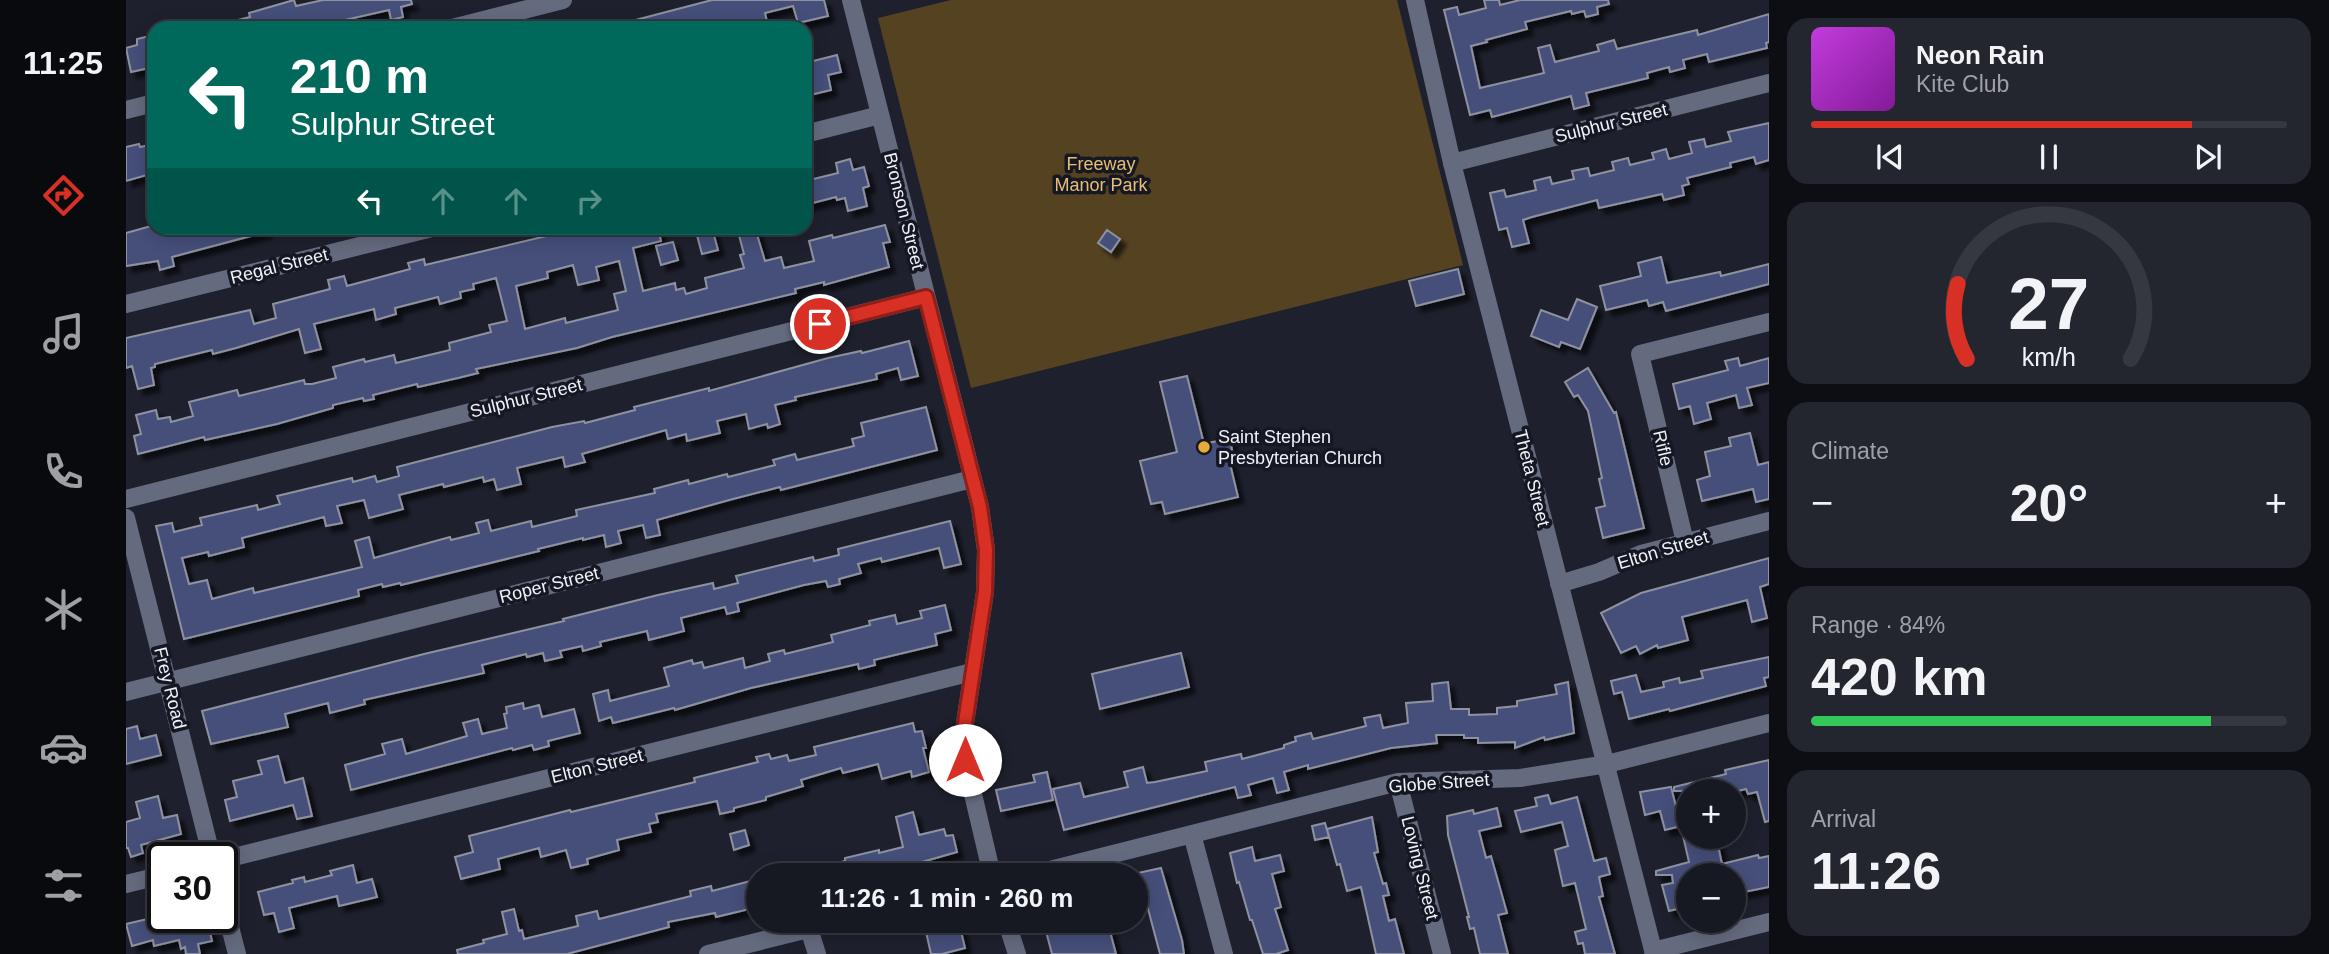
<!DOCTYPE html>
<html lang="en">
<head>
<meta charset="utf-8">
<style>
  :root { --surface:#161922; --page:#23262f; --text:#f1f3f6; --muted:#9ea0a5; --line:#353840; --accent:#d93025 }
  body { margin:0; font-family:Arial,sans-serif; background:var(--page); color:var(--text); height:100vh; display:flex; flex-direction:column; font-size:26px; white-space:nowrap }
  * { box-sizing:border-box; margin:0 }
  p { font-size:23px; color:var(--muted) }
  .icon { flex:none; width:38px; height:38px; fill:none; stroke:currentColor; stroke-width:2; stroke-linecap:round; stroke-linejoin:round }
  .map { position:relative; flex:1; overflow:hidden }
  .panel { display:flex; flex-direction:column; gap:18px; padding:18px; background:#0c0e13; width:560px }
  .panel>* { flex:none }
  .guide { position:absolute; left:21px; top:21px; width:665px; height:214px; border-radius:21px; box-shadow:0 4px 18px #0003,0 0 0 2px var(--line); background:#00695c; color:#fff; overflow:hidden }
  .buttons { position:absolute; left:1550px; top:779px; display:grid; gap:14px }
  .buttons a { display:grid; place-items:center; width:70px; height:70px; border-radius:50%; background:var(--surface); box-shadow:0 4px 18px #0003,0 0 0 2px var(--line); font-size:35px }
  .speed { position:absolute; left:21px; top:842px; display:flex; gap:14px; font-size:35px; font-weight:700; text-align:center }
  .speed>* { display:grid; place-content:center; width:91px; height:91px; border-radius:50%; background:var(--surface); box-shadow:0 4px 18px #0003,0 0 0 2px var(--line); line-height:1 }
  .speed .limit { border:4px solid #111; border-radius:10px; background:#fff; color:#111 }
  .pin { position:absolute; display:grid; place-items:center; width:60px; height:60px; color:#fff; margin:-30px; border:4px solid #fff; border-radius:50%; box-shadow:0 2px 7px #0007 }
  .me { position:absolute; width:77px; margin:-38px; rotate:0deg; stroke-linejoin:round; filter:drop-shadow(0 0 5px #0008) }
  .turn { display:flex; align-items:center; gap:24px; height:147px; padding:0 28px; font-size:32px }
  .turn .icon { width:91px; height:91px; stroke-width:2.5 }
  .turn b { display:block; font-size:49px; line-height:60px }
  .lanes { display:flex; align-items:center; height:66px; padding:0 28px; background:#0003; justify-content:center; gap:35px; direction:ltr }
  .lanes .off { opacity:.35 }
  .big { font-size:52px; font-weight:600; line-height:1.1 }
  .panel .widget { flex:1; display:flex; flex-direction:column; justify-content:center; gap:10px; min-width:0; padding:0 24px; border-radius:21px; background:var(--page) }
  .panel .dial { align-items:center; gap:0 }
  .dial svg { height:182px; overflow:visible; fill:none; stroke:var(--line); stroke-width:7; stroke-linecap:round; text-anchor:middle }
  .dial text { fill:var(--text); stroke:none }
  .song { display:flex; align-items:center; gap:21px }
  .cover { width:84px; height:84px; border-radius:10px; background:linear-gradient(135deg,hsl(290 70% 55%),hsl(290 70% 35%)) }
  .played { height:7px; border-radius:4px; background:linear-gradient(90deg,var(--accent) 80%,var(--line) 80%) }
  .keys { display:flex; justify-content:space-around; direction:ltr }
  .heat { display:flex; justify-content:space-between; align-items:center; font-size:38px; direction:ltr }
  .charge { height:10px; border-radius:5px; background:linear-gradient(90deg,#34c759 84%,var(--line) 0) }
  .trip { position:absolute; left:620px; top:863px; width:402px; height:70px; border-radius:35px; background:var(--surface); box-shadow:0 4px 18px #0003,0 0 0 2px var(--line); font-weight:600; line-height:70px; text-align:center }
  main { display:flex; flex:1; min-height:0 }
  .tab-bar { display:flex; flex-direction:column; width:126px; justify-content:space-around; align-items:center; background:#090a0e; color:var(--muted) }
  .tab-bar .icon { width:49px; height:49px }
  .tab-bar .current { color:var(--accent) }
  .tab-bar b { font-size:32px; color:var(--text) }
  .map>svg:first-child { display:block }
  .green { fill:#554221 }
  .building { fill:#454f7a; stroke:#8e92a0; stroke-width:2; fill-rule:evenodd; filter:url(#shadow) }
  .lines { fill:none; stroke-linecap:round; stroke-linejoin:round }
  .minor { stroke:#656b7f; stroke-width:18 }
  .tertiary { stroke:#656b7f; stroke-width:18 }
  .route-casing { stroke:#8d1f18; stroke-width:18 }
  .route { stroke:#d93025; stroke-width:12 }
  .poi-dot { fill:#e7ac37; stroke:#151823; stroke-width:2.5 }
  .labels { text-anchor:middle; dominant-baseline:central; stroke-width:7; stroke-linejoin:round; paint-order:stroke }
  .street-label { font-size:18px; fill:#f0f3fa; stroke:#151823 }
  .park-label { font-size:18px; fill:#e8bd75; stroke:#151823 }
  .poi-label { font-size:18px; fill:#f0f3fa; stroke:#151823; text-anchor:start }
</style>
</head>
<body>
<main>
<nav class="tab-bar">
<b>11:25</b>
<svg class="icon current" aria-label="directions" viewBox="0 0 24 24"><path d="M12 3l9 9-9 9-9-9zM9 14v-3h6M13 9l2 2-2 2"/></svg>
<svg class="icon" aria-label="music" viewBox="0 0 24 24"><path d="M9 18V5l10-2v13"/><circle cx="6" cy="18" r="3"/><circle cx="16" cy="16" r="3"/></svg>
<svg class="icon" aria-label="phone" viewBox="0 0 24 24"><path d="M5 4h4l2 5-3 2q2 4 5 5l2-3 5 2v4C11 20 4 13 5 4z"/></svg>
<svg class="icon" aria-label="climate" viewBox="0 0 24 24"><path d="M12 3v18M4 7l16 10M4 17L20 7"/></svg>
<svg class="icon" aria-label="car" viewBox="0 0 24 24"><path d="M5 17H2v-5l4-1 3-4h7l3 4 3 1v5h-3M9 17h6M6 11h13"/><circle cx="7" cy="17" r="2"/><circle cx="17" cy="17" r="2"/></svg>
<svg class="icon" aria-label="filters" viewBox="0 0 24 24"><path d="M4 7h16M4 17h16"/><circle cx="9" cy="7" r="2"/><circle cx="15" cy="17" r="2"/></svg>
</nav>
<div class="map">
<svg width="1643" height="954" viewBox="0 0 1643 954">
  <defs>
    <filter id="shadow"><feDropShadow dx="6" dy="6" stdDeviation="2" flood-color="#0009"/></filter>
  </defs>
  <rect width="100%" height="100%" fill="#1e212d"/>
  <path class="green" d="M825,0h446l66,265 -492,123 -93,-370z"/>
  <path class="building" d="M168,0l2,6 27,-6h88l1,4 -11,3 2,10 -12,3 -2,-10 -66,15 1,3h-102v-4l28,-7 -1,-4z
    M586,0h112l4,16 -30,7 -5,-17 -28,7 3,13 -8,2h-11l-2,-6 -23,6h-104v-4z
    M1358,0h15l1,5 20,-5h88l1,4 -12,3 1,7 -12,3 -2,-6 -12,3 -1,-3 -46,11 2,7 -41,11 1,2 -16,4 9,42 64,-15 -6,-25 12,-3 5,17 44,-11 -2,-6 17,-5 3,9 80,-19 1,5 71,-21v28l-3,1 1,5 -58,14 -2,-8 -24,6 2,8 -15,4 -1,-5 -22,6 1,5 -62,15 3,12 -15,4 -3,-13 -79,21 -2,-7 -20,5 -26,-105 13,-3 2,8 27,-7z
    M28,35v32l-23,5 -5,-24 11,-3v-6z
    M711,55l4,17 -13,3 3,15 -21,5 -5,-20v-12z
    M1643,123v37l-13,4 -2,-7 -24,6 1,4 -44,11 2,6 -7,2 2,9 -20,5 -2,-6 -63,14 -2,-8 -65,17 -9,3 6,23 -17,4 -5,-19 -8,2 -9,-37 14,-3 2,7 30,-7 -2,-9 16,-4 2,7 22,-5 -2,-8 16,-3 2,8 24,-6 -2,-8 16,-4 2,7 24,-6 -2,-6 14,-4 3,10 23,-6 -3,-11 15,-3 2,8 25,-6 -3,-9z
    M13,144l1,3 14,-3v29l-28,8v-34z
    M724,159l3,11 11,-3 5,19 -6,2 4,18 -19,5 -3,-13 -8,2 -1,-3 -31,8v-24l33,-8 -2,-10z
    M759,225l5,17 -7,1 6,24 -65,18v-3l-29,7 1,4 -184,44 -35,11 -101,21 2,4 -20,5 -40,9 -1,-3 -44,11 1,4 -10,2 -1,-3 -30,7v3l-56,16 -72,16 -1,-3 -66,17 -4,-18 7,-2 -5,-19 20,-5 2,9 12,-2 1,5 22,-6 -4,-14 48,-12 2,6 65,-16 1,4h7l24,-6 -3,-11 31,-8 1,3 29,-7 2,8 54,-13 -1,-7 42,-11 -2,-7 18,-4 -11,-43 -23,6 1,5 -14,3 1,6 -21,6 -2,-7 -43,11 1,6 -20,6 -2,-11 -60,15 7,25 -16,4 -6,-24 -63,19 -23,6 -1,-4 -57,14v3l-4,1 3,17 -16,4 -6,-23 -6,2v-30l124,-28 4,14 22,-6 -3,-14 57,-15 -2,-9 16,-4 3,10 63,-17 -2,-6 16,-4 1,6 155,-37h78l3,13 -28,7 10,43 32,-8 1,7 8,-2 2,6 21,-6 -2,-10 39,-10 -4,-13 4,-1 -7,-26h18l10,33 16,-4 3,11 30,-7 -5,-20 23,-6 1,3zM493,261l7,30 -12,3 4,16 -52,13 -1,-5 -40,11 -9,-43 32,-8 -1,-6 26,-7 5,20 21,-5 -3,-13z
    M25,226l114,2 1,4 -94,25 2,9 -14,4 -2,-9 -32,5v-33z
    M569,228h17l6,22 -16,4z
    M981,230l13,9 -9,13 -13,-9z
    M547,242l5,18 -17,5 -5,-19z
    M1535,257l6,26 53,-11 1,4 48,-12v20l-103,27 -3,-9 -14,4 -2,-6 -41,10 -6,-24 41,-10 -3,-13z
    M1332,269l6,25 -48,12 -7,-25z
    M1451,299l20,8 -17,42 -19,-7 -2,5 -28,-11 10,-26 27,10z
    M783,341l9,35 -17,4 -3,-12 -22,6 1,5 -82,18 1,3 -21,5 5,19 -12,4 -1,-4 -18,5 -3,-15 -29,7 3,12 -33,8 -1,-7 -18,5 -2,-9 -84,24 3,8 -20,5 -2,-10 -46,11 4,16 -24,6 -3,-11 -10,3 -1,-5 -39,10 -1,-3 -44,11 4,14 -34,9 -5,-18 -27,6 5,17 -16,3 -2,-9 -82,21 2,9 -35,9 -1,-4 -26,6 7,26 18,-4 5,19 41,-11 1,5 108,-26 -7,-26 14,-4 5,21 76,-21 1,3 28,-7 -3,-10 12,-3 3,11 40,-10 1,6 45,-11 -1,-6 79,-17 -1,-4 34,-9 1,4 38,-10 1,3 47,-12 -2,-5 22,-6 2,6 57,-14 -2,-7 12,-3 -3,-13 65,-16 11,43 -156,40 -1,-3 -47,12 -76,21 3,15 -14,3 -3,-13 -25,6 3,12 -15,4 -2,-12 -21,5v-2l-45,11 1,2 -138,34 -1,-2 -17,4 -1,-3 -24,6 1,6 -175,43 -28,-113 16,-3 2,9 28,-7 -2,-7 57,-13 1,5 22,-6 -3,-8 75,-18 1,4 22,-6 2,6 22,-6 -2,-9 155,-40 32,-6 1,2 50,-13 -1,-3 75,-19v3l119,-33 33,-7 1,2z
    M1612,358l2,8 29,-8v25l-22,5 5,17 -13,3 -3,-13 -29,8 4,16 -17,5 -4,-18 -11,3 -6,-25 55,-14 -3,-9z
    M1462,368l26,45 2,-1 28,116 -41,10 -7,-30 9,-2 -6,-27 3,-1 -14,-67 -10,-16 -4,2 -9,-15z
    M1061,376l17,68 26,-6 2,12 -5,1 11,46 -73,17 -3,-12 -11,2 -11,-43 37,-9 -17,-70z
    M1624,433l8,32 11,-3v37l-13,3 -3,-13 -51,12 -5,-21 13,-4 -5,-24 26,-6 -2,-8z
    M824,521l11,43 -17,4 -5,-20 -57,14 -1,-4 -23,6 3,9 -22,6 1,5 -12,3 -2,-6 -22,4 -67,18 2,8 -12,3 -2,-7 -44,11 3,13 -35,9 -2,-9 -47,11 1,4 -18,5 -1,-5 -22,5 2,6 -17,4 -2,-8 -16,4 -1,-3 -44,11 2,8 -120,27 1,4 -35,9 -2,-10 -43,11 3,13 -77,17 -9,-33 222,-57 140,-33 -1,-2 95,-24 55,-12 1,6 24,-6 -2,-7 77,-19 1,4 25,-6 -1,-6z
    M1643,558v26l-9,3 7,31 -15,4 -5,-22 -65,17 6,23 -30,8 -1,-3 -17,9 -4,-8 -15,7 -20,-40 40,-20z
    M819,605l6,25 -16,4 2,11 -63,15 1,5 -16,4 -1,-5 -107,24 -76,22 -1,-2 -61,15 -2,-6 -12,4 -6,-27 15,-4 2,11 59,-15 -5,-18 28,-8 1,4 9,-2 2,6 39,-10 2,10 25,-7 -2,-7 16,-4 1,4 48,-12 -2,-7 39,-10 -1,-4 26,-6 2,9 25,-6 -2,-7z
    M1055,653l8,34 -89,22 -8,-35z
    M1643,657v20l-5,1 2,8 -96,25 -1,-2 -40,10 -7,-27 -8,2 -3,-13 25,-6 5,17 23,-5 -1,-5 16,-4 1,5 23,-5 -2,-7z
    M1322,682l3,27h18v6l28,-1v-6l20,-2v-5l40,-7 -2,-9 13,-3 6,51 -29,7 -1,-3 -29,11v-6l-37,1v-5h-14v-3h-28l1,8 -46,5 -83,21v-4l-24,7 5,18 -12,3 -4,-15 -25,7 3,10 -13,3 -3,-11 -171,43 -11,-41 27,-6 4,14 44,-10 -4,-15 19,-5 4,16 8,-1 52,-11 -2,-9 36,-8 1,5 42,-11v-3l12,-4 -1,-4 16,-4 2,6 53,-13 -2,-8 16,-3 3,13 25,-5 -2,-20 27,-2 -1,-17z
    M397,703l1,6 15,-4 3,12 32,-8 6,24 -32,8 1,5 -15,4 -2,-5 -19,5 -1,-2 -161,42 -6,-25 40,-11 -3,-10 20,-5 4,15 61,-18 -4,-13 15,-4 4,15 25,-6 -3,-14 3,-1 -1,-6z
    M787,723l2,9 7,-1 4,17h-3l6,24 -17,5 -1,-6 -29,8 -4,-15 -35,9 -2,-5 -40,12 2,6 -37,11v3l-32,8v3l-14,3 -3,-13 -61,13 2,8 -9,2 2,8 -34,8 2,10 -32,9 1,5 -17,4 -5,-18 -25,7 -2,-9 -41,11 2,10 -39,10 -6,-22 18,-5 -4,-16 101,-26 1,2 124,-30 -1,-4 64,-16 -2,-5 13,-3 2,5 16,-4 2,6 27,-6 -2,-8z
    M11,726l3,13 16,-4 5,20 -35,9v-35z
    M152,756l7,27 18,-5 9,38 -15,3 -4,-14 -63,16 -5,-21 12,-3 -4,-16 29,-7 -4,-13z
    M1643,760v61l-4,1 -8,-30 -9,2 -2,-5 -8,2h-64v-4l52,-13 -1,-4z
    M921,772l6,28 -52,11 -5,-21 39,-8 -2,-7z
    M1545,787l10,39 -16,4 -5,-19 -15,4 -5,-23z
    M1422,795l3,9 26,-7 17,64 12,-3 4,16 -11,3 4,19 -4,1 16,57h-30l-2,-11 -5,1 -3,-12 11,-3 -11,-46 -12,3 -8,-36 13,-4 -6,-24 -41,10 -6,-21 22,-5 -2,-8z
    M32,796l5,22 14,-3 4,19 -40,11 2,8 -12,4 -3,-9h-2v-26l14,-4 -4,-16z
    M1371,808l4,18 -22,5 7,27 5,-2 16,57 -9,2 10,39h-28l-6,-26 -4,1 -3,-12h2l-21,-82 -1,-19 26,-6 1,4z
    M787,812l6,23 25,-6 2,7 7,-1 4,17 -35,10 1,4 -32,8 -2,-7 -23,8h-60l-1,-4 40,-10v-3l34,-8v3l24,-6 -7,-30z
    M1246,817l6,35 -4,1 9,31 3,-1 3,12 -6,1 6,25 6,-2 9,35h-28l-15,-67 -14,4 -7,-27 -3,1 -10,-36z
    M1199,823l4,14 -14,3 -3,-14z
    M619,830l4,15 -15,5 -4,-16z
    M1557,836h33l6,28 36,-9 1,3 10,-2v31l-35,7v-19h-45v31l-20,5 -7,-26 11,-2 -1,-8h-16v-4l33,-9z
    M1126,847l3,14 25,-6 4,16 -12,3 9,33 -6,2 13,41 -12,4h-13l-11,-34h-2l-11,-38 -2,1 -7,-30z
    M227,865l4,18 15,-4 5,18 -38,9 -2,-10 -48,12 5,20 -15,4 -5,-19 -10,2 -6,-23 35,-9 -1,-3 12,-3 1,5 27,-7 -2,-4z
    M1035,868l21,72 2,14h-24l-13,-49 -1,1 -1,-4 -9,2v-22l4,-1 -2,-8z
    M632,879v28l-42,10 -1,-4 -47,9 1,5 -102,27h-109l-1,-4 27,-7 -1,-3 24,-6 -5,-22 12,-3 5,22 3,-1 2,9 54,-13 -2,-10 21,-5 2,8 92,-23 -1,-5 21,-5 1,5z
    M30,917h42l2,8 8,-2 4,18 -14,3 2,10h-14l-1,-7 -4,2 -2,-9 -25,6 -1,-6 -21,6 -6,-22z
    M917,920h64l9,34h-64z
    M833,923l6,25 -23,6h-11l-5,-22z"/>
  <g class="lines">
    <path class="minor" d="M725,0l129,507 6,43 -1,42 -20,131v37l27,115
      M326,28l111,-28
      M0,110l28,-7
      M679,134l75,-19
      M1326,163l317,-80
      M0,304l306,-76
      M0,499l800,-202
      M0,518l86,340
      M1559,542l-45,-188 129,-32
      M0,692l846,-213
      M1272,782l44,172
      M1066,834l32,120
      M96,860l750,-188
      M904,875l368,-93 122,-4 87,-14 162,-41
      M0,884l37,-9
      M96,896l15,58
      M880,920l11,34
      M683,929l8,25
      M1527,951l116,-29
      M582,954l137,-34"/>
    <path class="tertiary" d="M1289,0l37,163 202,791
      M1433,584l40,-12 42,-18 128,-33"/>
  </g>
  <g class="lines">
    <defs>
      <path id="route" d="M694,324l106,-27 54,210 6,43 -1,42 -20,131v37"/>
    </defs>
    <use href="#route" class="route-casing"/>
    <use href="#route" class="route"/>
  </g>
  <circle class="poi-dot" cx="1078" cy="447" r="7"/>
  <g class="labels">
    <g class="street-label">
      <text transform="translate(1485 123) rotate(-14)">Sulphur Street</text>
      <text transform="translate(778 211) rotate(76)">Bronson Street</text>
      <text transform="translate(153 266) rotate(-14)">Regal Street</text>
      <text transform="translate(400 398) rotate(-14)">Sulphur Street</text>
      <text transform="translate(1537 448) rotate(77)">Rifle</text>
      <text transform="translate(1406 478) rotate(76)">Theta Street</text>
      <text transform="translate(1537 550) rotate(-17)">Elton Street</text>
      <text transform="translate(423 585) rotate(-14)">Roper Street</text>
      <text transform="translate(44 688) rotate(76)">Frey Road</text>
      <text transform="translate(471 766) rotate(-14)">Elton Street</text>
      <text transform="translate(1313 783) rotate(-4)">Globe Street</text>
      <text transform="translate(1294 868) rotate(76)">Loving Street</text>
    </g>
    <g class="park-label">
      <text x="975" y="164">Freeway<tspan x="975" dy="21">Manor Park</tspan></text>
    </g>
    <g class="poi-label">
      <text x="1092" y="437">Saint Stephen<tspan x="1092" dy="21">Presbyterian Church</tspan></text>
    </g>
  </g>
</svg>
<div class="buttons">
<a>+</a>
<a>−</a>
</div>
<div class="speed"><div class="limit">30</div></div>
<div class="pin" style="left:694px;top:324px;background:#d93025"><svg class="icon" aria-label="arrive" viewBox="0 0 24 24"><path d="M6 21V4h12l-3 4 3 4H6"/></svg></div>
<svg class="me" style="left:839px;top:760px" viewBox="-20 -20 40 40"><circle r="19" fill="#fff"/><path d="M0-13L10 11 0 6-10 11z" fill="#d93025"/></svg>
<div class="trip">11:26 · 1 min · 260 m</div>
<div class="guide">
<div class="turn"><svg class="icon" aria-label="left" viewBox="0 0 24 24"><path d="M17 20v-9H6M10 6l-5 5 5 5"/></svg><div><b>210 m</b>Sulphur Street</div></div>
<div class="lanes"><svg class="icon" aria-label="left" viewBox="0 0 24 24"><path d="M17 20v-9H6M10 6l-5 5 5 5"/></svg><svg class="icon off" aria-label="ahead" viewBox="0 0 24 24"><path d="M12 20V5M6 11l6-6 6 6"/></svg><svg class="icon off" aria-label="ahead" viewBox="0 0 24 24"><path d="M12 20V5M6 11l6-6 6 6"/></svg><svg class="icon off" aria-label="right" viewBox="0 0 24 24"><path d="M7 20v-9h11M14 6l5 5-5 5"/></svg></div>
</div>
</div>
<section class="panel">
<div class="widget">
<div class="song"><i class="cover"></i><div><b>Neon Rain</b><p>Kite Club</p></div></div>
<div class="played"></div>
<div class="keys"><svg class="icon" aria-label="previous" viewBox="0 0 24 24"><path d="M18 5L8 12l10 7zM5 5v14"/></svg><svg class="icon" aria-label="pause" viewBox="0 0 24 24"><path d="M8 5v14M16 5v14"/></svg><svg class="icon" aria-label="next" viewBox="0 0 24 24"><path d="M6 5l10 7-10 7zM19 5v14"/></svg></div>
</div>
<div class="widget dial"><svg viewBox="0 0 100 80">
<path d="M14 69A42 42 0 1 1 86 69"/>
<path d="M14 69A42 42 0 0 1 10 36" stroke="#d93025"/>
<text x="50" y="56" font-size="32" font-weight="700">27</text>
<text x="50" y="72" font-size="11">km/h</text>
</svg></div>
<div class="widget"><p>Climate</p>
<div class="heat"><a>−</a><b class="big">20°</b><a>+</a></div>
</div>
<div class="widget"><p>Range · 84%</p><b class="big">420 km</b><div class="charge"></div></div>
<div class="widget"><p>Arrival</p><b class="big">11:26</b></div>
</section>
</main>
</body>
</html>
